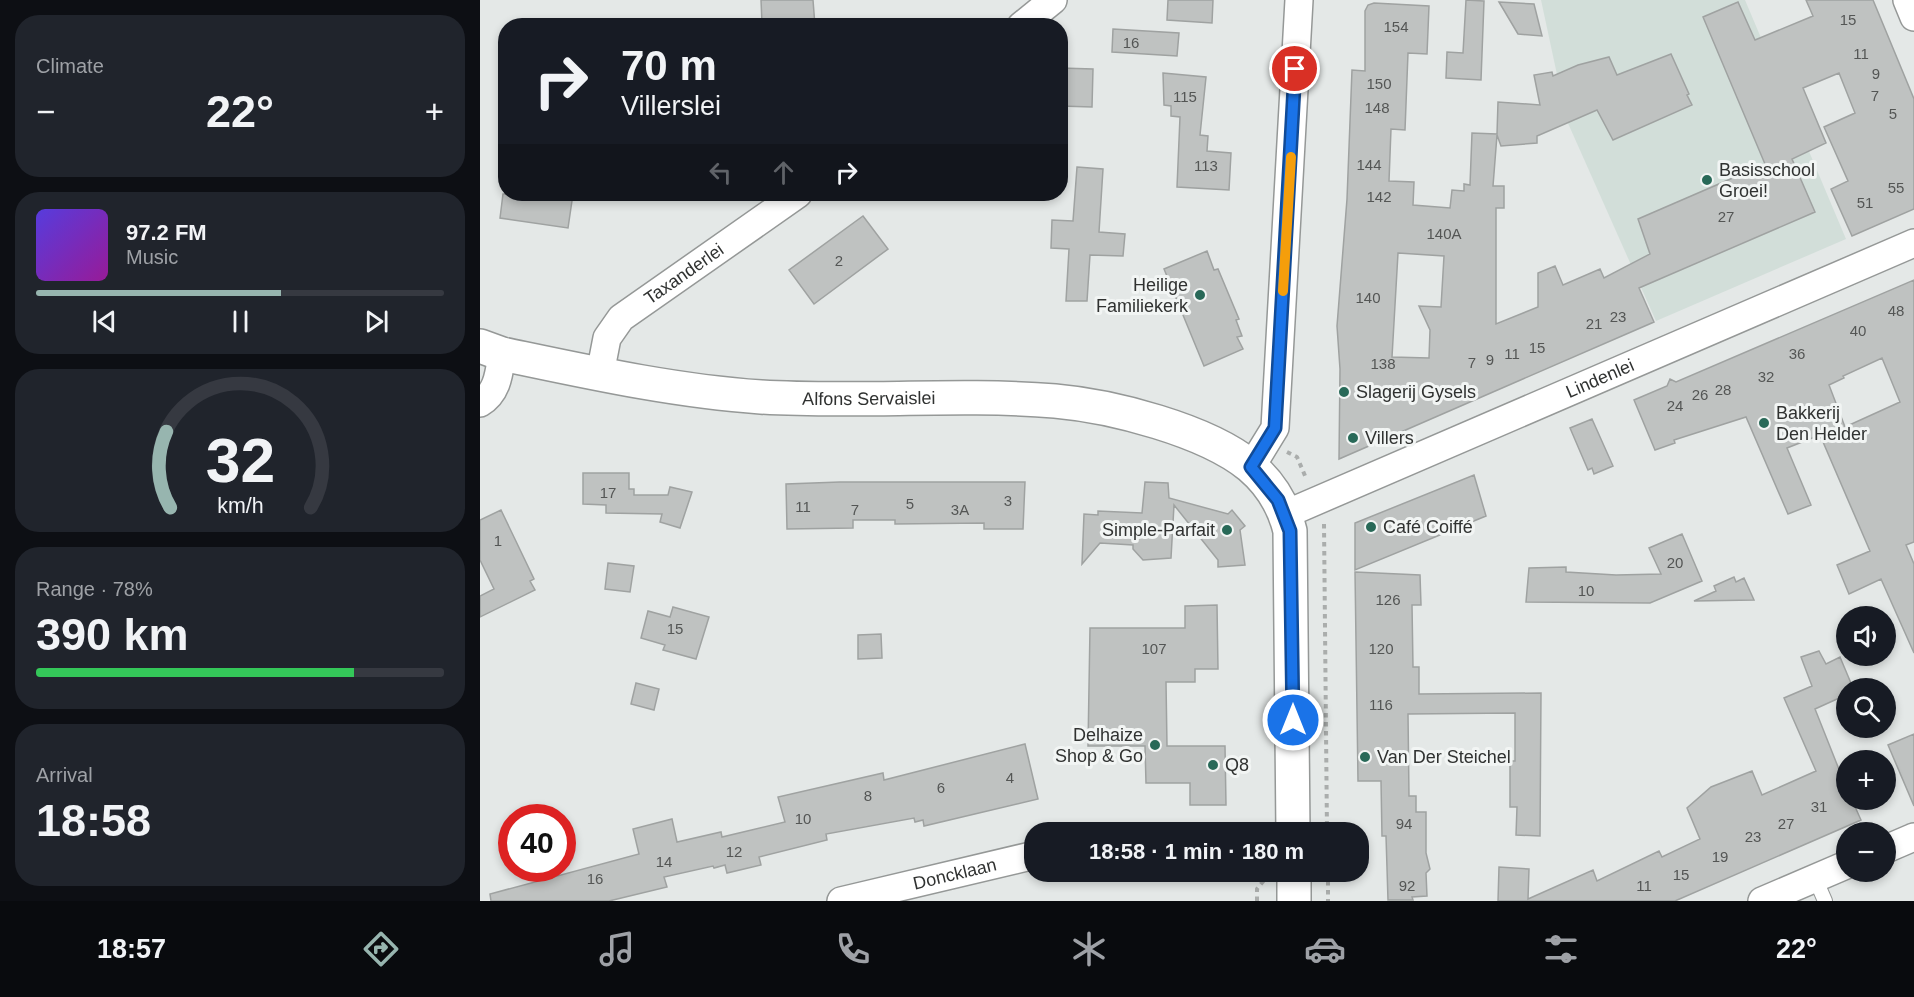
<!DOCTYPE html>
<html lang="en">
<head>
<meta charset="utf-8">
<style>
  :root { --surface:#171b24; --page:#20242c; --text:#f1f3f6; --muted:#9ea1a6; --line:#363941; --accent:#97b5af }
  body { margin:0; font-family:Helvetica,sans-serif; background:var(--page); color:var(--text); height:100vh; display:flex; flex-direction:column; font-size:22px; white-space:nowrap }
  * { box-sizing:border-box; margin:0 }
  p { font-size:20px; color:var(--muted) }
  .icon { flex:none; width:33px; height:33px; fill:none; stroke:currentColor; stroke-width:2; stroke-linecap:round; stroke-linejoin:round }
  .map { position:relative; flex:1; overflow:hidden }
  .sheet { display:flex; flex-direction:column; gap:15px; padding:15px; background:#0d0f14; width:480px }
  .sheet>* { flex:none }
  .hud { position:absolute; left:18px; top:18px; width:570px; height:183px; border-radius:24px; box-shadow:0 3px 9px #0003; background:#171b24; color:var(--text); overflow:hidden }
  .buttons { position:absolute; left:1356px; top:606px; display:grid; gap:12px }
  .buttons a { display:grid; place-items:center; width:60px; height:60px; border-radius:50%; background:var(--surface); box-shadow:0 3px 9px #0003; font-size:30px }
  .speed { position:absolute; left:18px; top:804px; display:flex; gap:12px; font-size:30px; font-weight:700; text-align:center }
  .speed>* { display:grid; place-content:center; width:78px; height:78px; border-radius:50%; background:var(--surface); box-shadow:0 3px 9px #0003; line-height:1 }
  .speed .limit { border:9px solid #d22; background:#fff; color:#111 }
  .pin { position:absolute; display:grid; place-items:center; width:51px; height:51px; color:#fff; margin:-26px; border:3px solid #fff; border-radius:50%; box-shadow:0 2px 6px #0007 }
  .me { position:absolute; width:66px; margin:-33px; rotate:0deg; stroke-linejoin:round; filter:drop-shadow(0 0 4px #0008) }
  .turn { display:flex; align-items:center; gap:21px; height:126px; padding:0 24px; font-size:27px }
  .turn .icon { width:78px; height:78px; stroke-width:2.5 }
  .turn b { display:block; font-size:42px; line-height:51px }
  .lanes { display:flex; align-items:center; height:57px; padding:0 24px; background:#0003; justify-content:center; gap:30px; direction:ltr }
  .lanes .off { opacity:.35 }
  .big { font-size:45px; font-weight:700; line-height:1.1 }
  .sheet .tile { flex:1; display:flex; flex-direction:column; justify-content:center; gap:9px; min-width:0; padding:0 21px; border-radius:24px; background:var(--page) }
  .sheet .dial { align-items:center; gap:0 }
  .dial svg { height:156px; overflow:visible; fill:none; stroke:var(--line); stroke-width:7; stroke-linecap:round; text-anchor:middle }
  .dial text { fill:var(--text); stroke:none }
  .song { display:flex; align-items:center; gap:18px }
  .cover { width:72px; height:72px; border-radius:9px; background:linear-gradient(135deg,hsl(250 70% 55%),hsl(300 70% 35%)) }
  .played { height:6px; border-radius:3px; background:linear-gradient(90deg,var(--accent) 60%,var(--line) 60%) }
  .keys { display:flex; justify-content:space-around; direction:ltr }
  .heat { display:flex; justify-content:space-between; align-items:center; font-size:33px; direction:ltr }
  .charge { height:9px; border-radius:4px; background:linear-gradient(90deg,#34c759 78%,var(--line) 0) }
  .trip { position:absolute; left:544px; top:822px; width:345px; height:60px; border-radius:24px; background:var(--surface); box-shadow:0 3px 9px #0003; font-weight:700; line-height:60px; text-align:center }
  .menu { display:flex; height:96px; justify-content:space-around; align-items:center; background:#090b0e; color:var(--muted) }
  .menu .icon { width:42px; height:42px }
  .menu .active { color:var(--accent) }
  .menu b { font-size:27px; color:var(--text) }
  main { display:flex; flex:1; min-height:0 }
  .map>svg:first-child { display:block }
  .built { fill:#d2ded9 }
  .building { fill:#bfc2c1; stroke:#9fa2a1; stroke-width:1.5; fill-rule:evenodd }
  .lines { fill:none; stroke-linecap:round; stroke-linejoin:round }
  .service-casing { stroke:#959897; stroke-width:16 }
  .minor-casing { stroke:#959897; stroke-width:30 }
  .tertiary-casing { stroke:#959897; stroke-width:36 }
  .path { stroke:#aaadac; stroke-width:4; stroke-dasharray:4.5 4.5; stroke-linecap:butt }
  .service { stroke:#fff; stroke-width:14 }
  .minor { stroke:#fff; stroke-width:27 }
  .tertiary { stroke:#fff; stroke-width:33 }
  .route-casing { stroke:#114b97; stroke-width:15 }
  .route { stroke:#1a73e8; stroke-width:10 }
  .slow { stroke:#f59e0b; stroke-width:10 }
  .poi-dot { fill:#286958; stroke:#f2f5f4; stroke-width:2 }
  .labels { text-anchor:middle; dominant-baseline:central; stroke-width:6; stroke-linejoin:round; paint-order:stroke }
  .number-label { font-size:15px; fill:#545655 }
  .poi-label { font-size:18px; fill:#303231; stroke:#f2f5f4; text-anchor:start }
  .street-label { font-size:18px; fill:#303231; stroke:#f2f5f4 }
</style>
</head>
<body>
<main>
<section class="sheet">
<div class="tile"><p>Climate</p>
<div class="heat"><a>−</a><b class="big">22°</b><a>+</a></div>
</div>
<div class="tile">
<div class="song"><i class="cover"></i><div><b>97.2 FM</b><p>Music</p></div></div>
<div class="played"></div>
<div class="keys"><svg class="icon" aria-label="previous" viewBox="0 0 24 24"><path d="M18 5L8 12l10 7zM5 5v14"/></svg><svg class="icon" aria-label="pause" viewBox="0 0 24 24"><path d="M8 5v14M16 5v14"/></svg><svg class="icon" aria-label="next" viewBox="0 0 24 24"><path d="M6 5l10 7-10 7zM19 5v14"/></svg></div>
</div>
<div class="tile dial"><svg viewBox="0 0 100 80">
<path d="M14 69A42 42 0 1 1 86 69"/>
<path d="M14 69A42 42 0 0 1 12 30" stroke="#97b5af"/>
<text x="50" y="56" font-size="32" font-weight="700">32</text>
<text x="50" y="72" font-size="11">km/h</text>
</svg></div>
<div class="tile"><p>Range · 78%</p><b class="big">390 km</b><div class="charge"></div></div>
<div class="tile"><p>Arrival</p><b class="big">18:58</b></div>
</section>
<div class="map">
<svg width="1434" height="901" viewBox="0 0 1434 901">
  <rect width="100%" height="100%" fill="#e4e8e7"/>
  <path class="built" d="M1061,0h204l101,239 -190,82 -89,-200z"/>
  <path class="building" d="M281,0h52l2,26 -53,-3z
    M688,0h45l-1,23 -45,-3z
    M986,0l18,1 -3,79 -35,-2 1,-26 16,1z
    M1326,0h67l41,99v110l-62,27 -21,-47 17,-8 -24,-54 31,-14 -16,-40 -36,15 23,55 -34,16 23,53 -176,76 15,34 -315,137 1,-90 -3,-43 10,-127 5,-129 13,1v-60l3,-6 6,-2 55,3 -2,48 -19,-1 -3,77 -14,-1 -2,52 25,1 -1,23 37,3 2,-18 12,1v-7l6,1 2,-52 25,1 1,-32 42,3 -6,-30 18,-3 1,4 25,-11 31,-8 8,18 54,-21 18,40 -2,1 5,10 -79,35 -16,-30 -60,26v7l-36,3 -4,-11 -4,51h11v22h-8v116l42,-17v-34l17,-7 8,19 37,-16 4,9 46,-24 -12,-35 127,-55 -62,-147 35,-15 17,38 58,-24zM918,253l46,3 -3,51 -22,-1 11,24 -1,28 -37,-1z
    M1019,2l35,2 8,32 -24,-2z
    M633,29l66,4 -2,23 -65,-4z
    M580,68l33,1 -1,38 -32,-1z
    M683,73l43,4 -6,58 8,1 -1,15 24,2 -2,37 -52,-3 3,-70 -9,-1v-10l-7,-1z
    M597,167l26,2 -4,63 26,2 -2,22 -33,-1 -3,46h-21l3,-52 -18,-1 1,-28 21,1z
    M23,194h70l-5,34 -68,-10z
    M383,216l25,33 -74,55 -25,-34z
    M727,251l7,19 4,-1 21,50 -3,1 6,16 -5,1 6,12 -39,17 -40,-97z
    M1434,280v262l-8,3 8,19v89l-33,-74 -32,15 -12,-29 33,-14 -50,-116 -33,13 24,57 -23,9 -42,-97 -72,23 1,3 -20,7 -21,-50 33,-14 3,-7 6,3zM1402,358l18,44 -55,25 -16,-42 15,-7 -1,-2z
    M1112,419l21,47 -19,8 -2,-6 -4,2 -18,-42z
    M103,473h46v16h5v6h34l2,-8 22,5 -12,36 -20,-6 2,-8 -56,-1v-8l-23,-1z
    M994,475l12,41 -131,54v-47z
    M360,482h185l-2,47h-39v-6l-89,1v-4h-42v8l-66,1 -1,-45z
    M665,482l23,1 1,15 59,16 4,-4 13,16 -5,4 5,35 -27,2v-7l-44,-55 -3,53 -28,2 -10,-11v-4l-33,-2 -18,21 2,-50 14,1v-4l44,2z
    M21,510l33,69 -4,2 5,9 -55,27v-21l14,-7 -14,-29v-40z
    M1202,534l20,47 -52,22 -124,-1 3,-34 37,-1v5l50,3 45,-1 -12,-26z
    M128,563l26,3 -4,26 -25,-3z
    M875,572l65,3 1,30h-9l1,62h6v27l122,-1 -1,143 -24,-1 1,-28h-7v-46h5v-48l-107,1 1,82h7v16h10v41l4,16 -4,4 1,23 -15,1 1,3h-25l-2,-64h-4l-1,-55h-23z
    M1254,577l2,5 8,-4 10,22 -60,1 22,-10 -2,-5z
    M737,605l1,64h-23v13h-29l1,64h58l1,59h-36v-22h-44l-1,-37h-57l2,-118h95v-22z
    M193,607l36,10 -13,42 -33,-9 2,-5 -24,-7 7,-27 22,6z
    M401,634l1,24 -24,1v-24z
    M1339,651l7,13 14,-7 13,31h-7v7l-31,14 31,78v13h6l9,20 -186,81h-177l1,-34 30,2 -1,30 65,-29 4,11 62,-30 3,6 38,-18 -13,-31 24,-21 41,-16 10,24 54,-24 -32,-73 28,-12 -11,-29z
    M156,683l23,6 -5,21 -23,-6z
    M1434,734v72l-26,-61z
    M545,744l13,55 -114,27 -1,-6 -8,2 -1,-4 -88,16 1,6 -68,17 2,8 -34,8 -2,-8 -11,3 -1,-2 -49,11 3,10 -58,14h-118l-1,-7 149,-40 -6,-25 39,-10 5,23 44,-10 1,5 63,-15 -7,-25 105,-24 1,7z"/>
  <g class="lines">
    <defs>
      <path id="service" d="M1335,878l10,23"/>
      <g id="minor">
        <path d="M1427,0l7,17"/>
        <path d="M541,26l32,-26"/>
        <path id="s1" d="M120,374l7,-36 14,-20 177,-124"/>
        <path d="M0,403c18,-11 19,-30 22,-49"/>
        <path d="M771,467l24,-39 24,-428"/>
        <path id="s2" d="M806,514l628,-271"/>
        <path d="M1406,849l28,-12"/>
        <path id="s3" d="M361,901l194,-46"/>
        <path d="M1282,901l84,-36"/>
      </g>
      <g id="tertiary">
        <path id="s4" d="M0,346l22,8c86,18 171,37 259,43 97,6 196,-4 294,4 57,5 151,29 195,65 20,17 34,40 40,65l3,301"/>
        <path d="M814,872v29"/>
      </g>
    </defs>
    <use href="#service" class="service-casing"/>
    <use href="#minor" class="minor-casing"/>
    <use href="#tertiary" class="tertiary-casing"/>
    <path class="path" d="M807,452l10,5 9,21
      M844,524l3,308
      M848,872v29
      M777,901v-12l8,-10"/>
    <use href="#service" class="service"/>
    <use href="#minor" class="minor"/>
    <use href="#tertiary" class="tertiary"/>
  </g>
  <g class="lines">
    <defs>
      <path id="route" d="M813,720l-3,-189 -12,-31 -27,-33 24,-39 20,-359"/>
    </defs>
    <use href="#route" class="route-casing"/>
    <use href="#route" class="route"/>
    <path class="slow" d="M803,291l8,-134"/>
  </g>
  <g class="poi-dot">
    <circle cx="1227" cy="180" r="6"/>
    <circle cx="720" cy="295" r="6"/>
    <circle cx="864" cy="392" r="6"/>
    <circle cx="1284" cy="423" r="6"/>
    <circle cx="873" cy="438" r="6"/>
    <circle cx="891" cy="527" r="6"/>
    <circle cx="747" cy="530" r="6"/>
    <circle cx="675" cy="745" r="6"/>
    <circle cx="885" cy="757" r="6"/>
    <circle cx="733" cy="765" r="6"/>
  </g>
  <g class="labels">
    <g class="number-label">
      <text x="1368" y="19">15</text>
      <text x="916" y="26">154</text>
      <text x="651" y="42">16</text>
      <text x="1381" y="53">11</text>
      <text x="1396" y="73">9</text>
      <text x="899" y="83">150</text>
      <text x="1395" y="95">7</text>
      <text x="705" y="96">115</text>
      <text x="897" y="107">148</text>
      <text x="1413" y="113">5</text>
      <text x="889" y="164">144</text>
      <text x="726" y="165">113</text>
      <text x="1416" y="187">55</text>
      <text x="899" y="196">142</text>
      <text x="1385" y="202">51</text>
      <text x="1246" y="216">27</text>
      <text x="964" y="233">140A</text>
      <text x="359" y="260">2</text>
      <text x="888" y="297">140</text>
      <text x="1416" y="310">48</text>
      <text x="1138" y="316">23</text>
      <text x="1114" y="323">21</text>
      <text x="1378" y="330">40</text>
      <text x="1057" y="347">15</text>
      <text x="1032" y="353">11</text>
      <text x="1317" y="353">36</text>
      <text x="1010" y="359">9</text>
      <text x="992" y="362">7</text>
      <text x="903" y="363">138</text>
      <text x="1286" y="376">32</text>
      <text x="1243" y="389">28</text>
      <text x="1220" y="394">26</text>
      <text x="1195" y="405">24</text>
      <text x="128" y="492">17</text>
      <text x="528" y="500">3</text>
      <text x="430" y="503">5</text>
      <text x="323" y="506">11</text>
      <text x="375" y="509">7</text>
      <text x="480" y="509">3A</text>
      <text x="18" y="540">1</text>
      <text x="1195" y="562">20</text>
      <text x="1106" y="590">10</text>
      <text x="908" y="599">126</text>
      <text x="195" y="628">15</text>
      <text x="674" y="648">107</text>
      <text x="901" y="648">120</text>
      <text x="901" y="704">116</text>
      <text x="530" y="777">4</text>
      <text x="461" y="787">6</text>
      <text x="388" y="795">8</text>
      <text x="1339" y="806">31</text>
      <text x="323" y="818">10</text>
      <text x="924" y="823">94</text>
      <text x="1306" y="823">27</text>
      <text x="1273" y="836">23</text>
      <text x="254" y="851">12</text>
      <text x="1240" y="856">19</text>
      <text x="184" y="861">14</text>
      <text x="1201" y="874">15</text>
      <text x="115" y="878">16</text>
      <text x="927" y="885">92</text>
      <text x="1164" y="885">11</text>
    </g>
    <g class="poi-label">
      <text x="1239" y="170">Basisschool<tspan x="1239" dy="21">Groei!</tspan></text>
      <text x="708" y="285" text-anchor="end">Heilige<tspan x="708" dy="21">Familiekerk</tspan></text>
      <text x="876" y="392">Slagerij Gysels</text>
      <text x="1296" y="413">Bakkerij<tspan x="1296" dy="21">Den Helder</tspan></text>
      <text x="885" y="438">Villers</text>
      <text x="903" y="527">Café Coiffé</text>
      <text x="735" y="530" text-anchor="end">Simple-Parfait</text>
      <text x="663" y="735" text-anchor="end">Delhaize<tspan x="663" dy="21">Shop &amp; Go</tspan></text>
      <text x="897" y="757">Van Der Steichel</text>
      <text x="745" y="765">Q8</text>
    </g>
    <g class="street-label">
      <text stroke="none"><textPath href="#s1" startOffset="138">Taxanderlei</textPath></text>
      <text stroke="none"><textPath href="#s2" startOffset="342">Lindenlei</textPath></text>
      <text stroke="none"><textPath href="#s4" startOffset="394">Alfons Servaislei</textPath></text>
      <text stroke="none"><textPath href="#s3" startOffset="117">Doncklaan</textPath></text>
    </g>
  </g>
</svg>
<div class="buttons">
<a><svg class="icon" aria-label="sound" viewBox="0 0 24 24"><path d="M4 9h4l5-4v14l-5-4H4zM17 9q2 3 0 6"/></svg></a>
<a><svg class="icon" aria-label="search" viewBox="0 0 24 24"><circle cx="10" cy="10" r="6"/><path d="M15 15l6 6"/></svg></a>
<a>+</a>
<a>−</a>
</div>
<div class="speed"><div class="limit">40</div></div>
<div class="pin" style="left:815px;top:69px;background:#d93025"><svg class="icon" aria-label="arrive" viewBox="0 0 24 24"><path d="M6 21V4h12l-3 4 3 4H6"/></svg></div>
<svg class="me" style="left:813px;top:720px" viewBox="-20 -20 40 40"><circle r="17" fill="#1a73e8" stroke="#fff" stroke-width="3"/><path d="M0-11L8 9 0 5-8 9z" fill="#fff"/></svg>
<div class="trip">18:58 · 1 min · 180 m</div>
<div class="hud">
<div class="turn"><svg class="icon" aria-label="right" viewBox="0 0 24 24"><path d="M7 20v-9h11M14 6l5 5-5 5"/></svg><div><b>70 m</b>Villerslei</div></div>
<div class="lanes"><svg class="icon off" aria-label="left" viewBox="0 0 24 24"><path d="M17 20v-9H6M10 6l-5 5 5 5"/></svg><svg class="icon off" aria-label="ahead" viewBox="0 0 24 24"><path d="M12 20V5M6 11l6-6 6 6"/></svg><svg class="icon" aria-label="right" viewBox="0 0 24 24"><path d="M7 20v-9h11M14 6l5 5-5 5"/></svg></div>
</div>
</div>
</main>
<nav class="menu">
<b>18:57</b>
<svg class="icon active" aria-label="directions" viewBox="0 0 24 24"><path d="M12 3l9 9-9 9-9-9zM9 14v-3h6M13 9l2 2-2 2"/></svg>
<svg class="icon" aria-label="music" viewBox="0 0 24 24"><path d="M9 18V5l10-2v13"/><circle cx="6" cy="18" r="3"/><circle cx="16" cy="16" r="3"/></svg>
<svg class="icon" aria-label="phone" viewBox="0 0 24 24"><path d="M5 4h4l2 5-3 2q2 4 5 5l2-3 5 2v4C11 20 4 13 5 4z"/></svg>
<svg class="icon" aria-label="climate" viewBox="0 0 24 24"><path d="M12 3v18M4 7l16 10M4 17L20 7"/></svg>
<svg class="icon" aria-label="car" viewBox="0 0 24 24"><path d="M5 17H2v-5l4-1 3-4h7l3 4 3 1v5h-3M9 17h6M6 11h13"/><circle cx="7" cy="17" r="2"/><circle cx="17" cy="17" r="2"/></svg>
<svg class="icon" aria-label="filters" viewBox="0 0 24 24"><path d="M4 7h16M4 17h16"/><circle cx="9" cy="7" r="2"/><circle cx="15" cy="17" r="2"/></svg>
<b>22°</b>
</nav>
</body>
</html>
